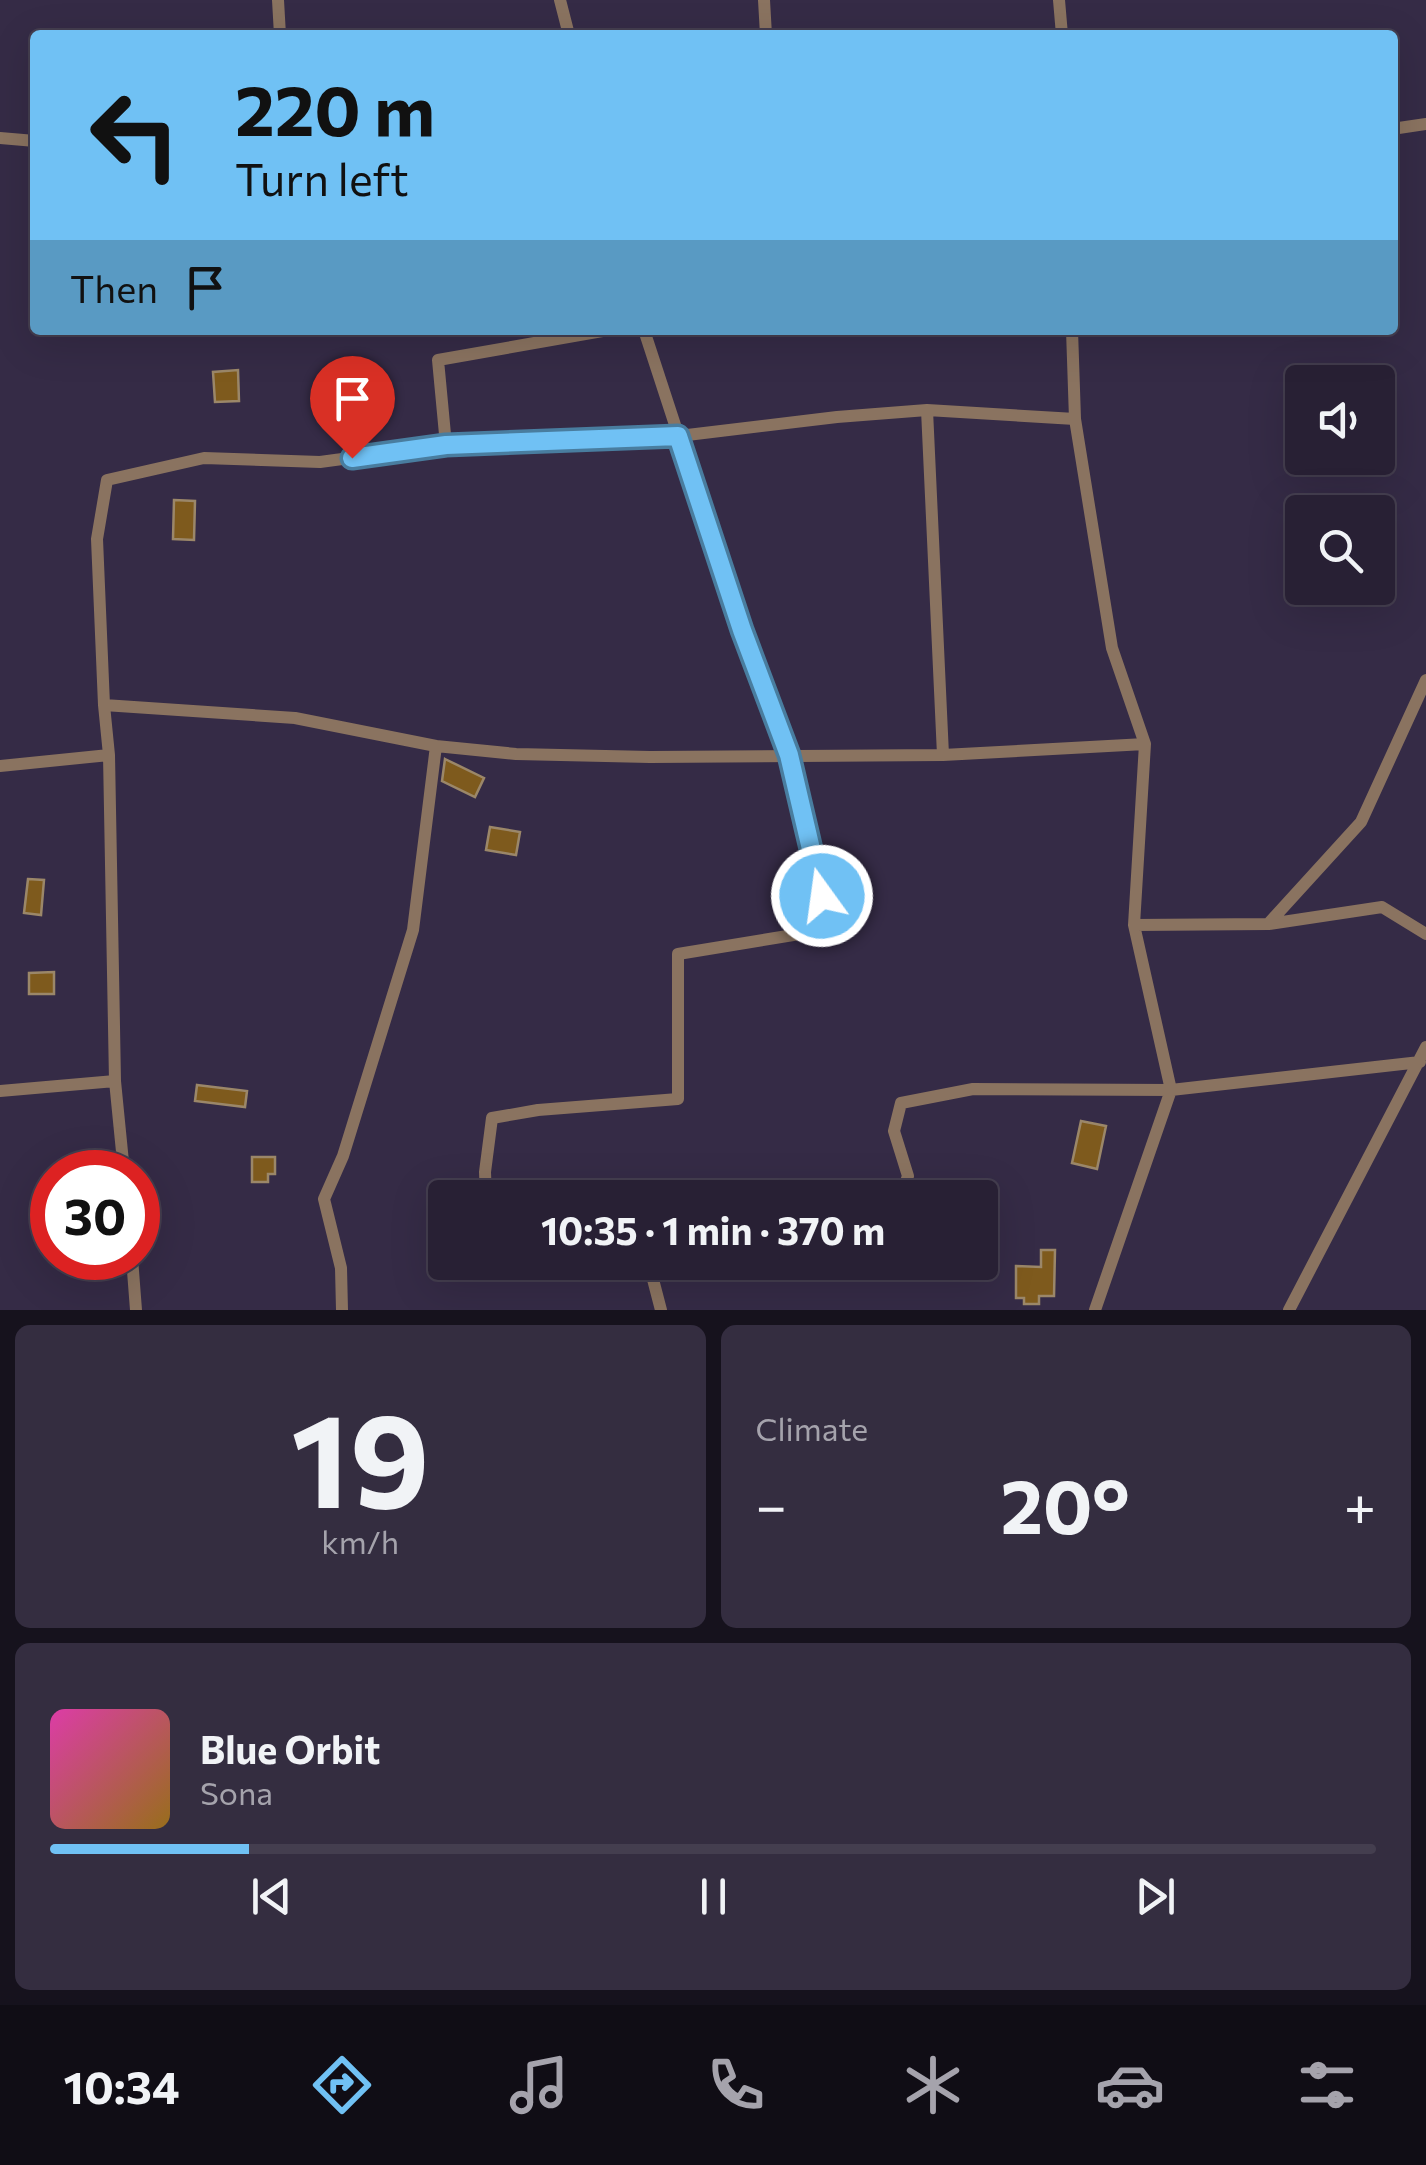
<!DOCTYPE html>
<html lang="en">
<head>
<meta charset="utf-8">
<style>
  :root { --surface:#282034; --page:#342d40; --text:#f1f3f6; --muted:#a5a3ac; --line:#443e4f; --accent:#70c1f4 }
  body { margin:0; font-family:Commissioner,sans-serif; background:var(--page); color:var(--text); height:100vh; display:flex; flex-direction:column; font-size:38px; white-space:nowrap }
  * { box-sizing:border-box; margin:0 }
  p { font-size:32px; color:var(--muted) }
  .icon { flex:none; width:55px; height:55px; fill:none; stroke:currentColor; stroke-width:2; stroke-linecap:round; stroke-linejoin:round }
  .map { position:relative; height:1310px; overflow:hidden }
  .sheet { display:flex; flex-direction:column; gap:15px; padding:15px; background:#16121d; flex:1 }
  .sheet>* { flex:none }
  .guide { position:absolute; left:30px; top:30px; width:1368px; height:305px; border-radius:10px; box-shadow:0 10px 40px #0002,0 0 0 2px var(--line); background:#70c1f4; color:#111; overflow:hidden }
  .fabs { position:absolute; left:1285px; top:365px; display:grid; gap:20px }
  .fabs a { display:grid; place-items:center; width:110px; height:110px; border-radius:10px; background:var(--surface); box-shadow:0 10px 40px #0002,0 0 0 2px var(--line); font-size:50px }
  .speed { position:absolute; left:30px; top:1150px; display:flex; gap:20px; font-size:50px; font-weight:700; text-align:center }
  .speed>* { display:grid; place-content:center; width:130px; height:130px; border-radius:50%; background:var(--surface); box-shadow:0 10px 40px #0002,0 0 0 2px var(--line); line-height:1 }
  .speed .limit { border:15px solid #d22; background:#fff; color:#111 }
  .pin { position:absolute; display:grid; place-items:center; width:85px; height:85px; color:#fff; margin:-102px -42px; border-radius:50% 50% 50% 0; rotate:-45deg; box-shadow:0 0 10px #0007 }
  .pin .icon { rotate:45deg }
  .me { position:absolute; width:110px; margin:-55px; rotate:346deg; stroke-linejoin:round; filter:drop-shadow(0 0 8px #0008) }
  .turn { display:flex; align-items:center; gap:35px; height:210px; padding:0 40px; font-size:45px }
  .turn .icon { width:130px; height:130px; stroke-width:2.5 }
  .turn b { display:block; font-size:70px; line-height:85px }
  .then { display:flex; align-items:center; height:95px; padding:0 40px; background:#0003; gap:20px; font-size:38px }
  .big { font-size:75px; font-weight:700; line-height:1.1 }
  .sheet .tile { flex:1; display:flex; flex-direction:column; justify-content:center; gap:15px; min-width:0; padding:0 35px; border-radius:15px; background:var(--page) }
  .sheet .dial { align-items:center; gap:0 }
  .dial b { font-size:130px; line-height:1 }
  .song { display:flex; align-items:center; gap:30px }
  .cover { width:120px; height:120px; border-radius:15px; background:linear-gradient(135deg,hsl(320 70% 55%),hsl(40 70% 35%)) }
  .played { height:10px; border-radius:5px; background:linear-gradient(90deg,var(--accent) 15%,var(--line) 15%) }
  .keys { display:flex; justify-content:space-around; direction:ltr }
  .heat { display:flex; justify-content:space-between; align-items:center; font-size:55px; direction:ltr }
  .sheet .tiles { flex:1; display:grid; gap:15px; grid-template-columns:1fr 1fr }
  .tile:last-child { grid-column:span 2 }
  .trip { position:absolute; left:428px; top:1180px; width:570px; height:100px; border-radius:10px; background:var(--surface); box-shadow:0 10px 40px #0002,0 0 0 2px var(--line); font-weight:700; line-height:100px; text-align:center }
  .tab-bar { display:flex; height:160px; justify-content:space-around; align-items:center; background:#100d15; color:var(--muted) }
  .tab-bar .icon { width:70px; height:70px }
  .tab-bar .on { color:var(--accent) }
  .tab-bar b { font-size:45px; color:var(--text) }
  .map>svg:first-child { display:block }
  .building { fill:#7e5a1d; stroke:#9b8769; stroke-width:2.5 }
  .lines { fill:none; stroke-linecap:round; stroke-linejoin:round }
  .street { stroke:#8a7360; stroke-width:12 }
  .route-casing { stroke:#497d9f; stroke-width:25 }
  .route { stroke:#70c1f4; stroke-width:18 }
</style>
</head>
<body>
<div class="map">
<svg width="1426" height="1310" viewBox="0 0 1426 1310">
  <rect width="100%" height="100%" fill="#352b46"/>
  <path class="building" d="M238,370l1,31 -24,1 -2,-30z
    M174,500l21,1 -1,39 -21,-1z
    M445,759l39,19 -9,19 -33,-16z
    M490,827l30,5 -4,23 -30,-5z
    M28,879l16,1 -3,35 -17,-2z
    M54,972v22h-25v-21z
    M197,1085l50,6 -2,16 -50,-6z
    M1081,1121l25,5 -9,43 -25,-6z
    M252,1157h23v17h-7v8h-16z
    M1041,1250h14l-1,46h-15v8h-15v-6h-8v-32l25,1z"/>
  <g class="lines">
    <path class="street" d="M278,0l2,35
      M560,0l9,35
      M764,0l2,35
      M1059,0l3,35
      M1392,129l34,-5
      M0,138l35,3
      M1072,330l3,89 37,229 33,96 -11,181 37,165 -76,220
      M446,445l-8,-85 170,-30
      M104,705l5,50 6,326 9,91
      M436,746l80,8 134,3 293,-2 202,-11
      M943,755l-16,-345 148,9
      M0,766l109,-11
      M1269,923l92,-101 65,-142
      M1134,925l135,-1 113,-17 44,27
      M0,1091l115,-10
      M486,1198l-1,-26 7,-54 46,-8 140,-11v-145l152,-25 -41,-174 -47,-125 -98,-300
      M900,1198l8,-22 -14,-45 7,-28 72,-14 198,1 249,-28
      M132,1258l4,52
      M501,1262l2,5 150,-5
      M649,1264l12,46
      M342,1310l-1,-42 -17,-69 19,-43 70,-226 23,-184 -141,-28 -191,-13 -7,-166 10,-59 97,-22 116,4 126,-17 233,-9 158,-19 90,-7
      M1289,1310l137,-263"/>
  </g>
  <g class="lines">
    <defs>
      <path id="route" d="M352,458l94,-13 232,-9 64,194 47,125 33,141"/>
    </defs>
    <use href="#route" class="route-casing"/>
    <use href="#route" class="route"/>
  </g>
</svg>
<div class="fabs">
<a><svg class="icon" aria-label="sound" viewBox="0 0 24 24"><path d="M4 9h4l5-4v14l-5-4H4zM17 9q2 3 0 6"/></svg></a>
<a><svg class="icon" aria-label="search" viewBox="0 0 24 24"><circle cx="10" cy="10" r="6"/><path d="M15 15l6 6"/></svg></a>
</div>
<div class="speed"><div class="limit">30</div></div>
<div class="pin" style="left:352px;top:458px;background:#d93025"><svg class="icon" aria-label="arrive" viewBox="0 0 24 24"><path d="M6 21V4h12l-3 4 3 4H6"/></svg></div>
<svg class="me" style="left:822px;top:896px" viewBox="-20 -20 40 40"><circle r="17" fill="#70c1f4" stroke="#fff" stroke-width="3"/><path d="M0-11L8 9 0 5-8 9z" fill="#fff"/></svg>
<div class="trip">10:35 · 1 min · 370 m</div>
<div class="guide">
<div class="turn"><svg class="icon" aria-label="left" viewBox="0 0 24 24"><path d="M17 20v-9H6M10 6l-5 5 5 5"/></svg><div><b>220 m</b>Turn left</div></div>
<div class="then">Then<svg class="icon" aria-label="arrive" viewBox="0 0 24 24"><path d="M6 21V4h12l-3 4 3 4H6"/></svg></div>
</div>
</div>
<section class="sheet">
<div class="tiles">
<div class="tile dial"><b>19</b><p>km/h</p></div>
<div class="tile"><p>Climate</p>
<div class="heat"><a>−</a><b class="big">20°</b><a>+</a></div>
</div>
<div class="tile">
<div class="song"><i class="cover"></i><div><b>Blue Orbit</b><p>Sona</p></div></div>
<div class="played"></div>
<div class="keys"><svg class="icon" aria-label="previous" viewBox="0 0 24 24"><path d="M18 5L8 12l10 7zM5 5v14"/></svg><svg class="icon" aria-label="pause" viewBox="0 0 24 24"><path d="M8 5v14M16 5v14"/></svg><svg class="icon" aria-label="next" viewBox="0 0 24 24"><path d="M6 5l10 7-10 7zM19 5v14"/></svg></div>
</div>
</div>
</section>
<nav class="tab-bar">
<b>10:34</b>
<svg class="icon on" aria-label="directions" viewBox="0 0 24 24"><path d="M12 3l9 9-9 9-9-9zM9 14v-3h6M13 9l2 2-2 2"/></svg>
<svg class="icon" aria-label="music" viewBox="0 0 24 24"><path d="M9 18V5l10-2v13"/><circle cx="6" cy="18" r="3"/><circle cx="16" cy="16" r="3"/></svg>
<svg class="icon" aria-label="phone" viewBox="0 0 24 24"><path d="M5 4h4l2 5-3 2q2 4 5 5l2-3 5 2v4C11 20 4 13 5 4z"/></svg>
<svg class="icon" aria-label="climate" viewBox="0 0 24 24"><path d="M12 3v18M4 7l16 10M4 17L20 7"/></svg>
<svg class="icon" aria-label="car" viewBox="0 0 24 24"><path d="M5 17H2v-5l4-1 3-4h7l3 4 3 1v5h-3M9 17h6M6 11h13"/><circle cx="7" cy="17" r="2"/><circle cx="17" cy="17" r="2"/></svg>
<svg class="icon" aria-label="filters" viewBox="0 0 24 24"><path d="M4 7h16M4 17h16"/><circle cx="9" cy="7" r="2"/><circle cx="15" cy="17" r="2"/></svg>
</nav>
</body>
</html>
